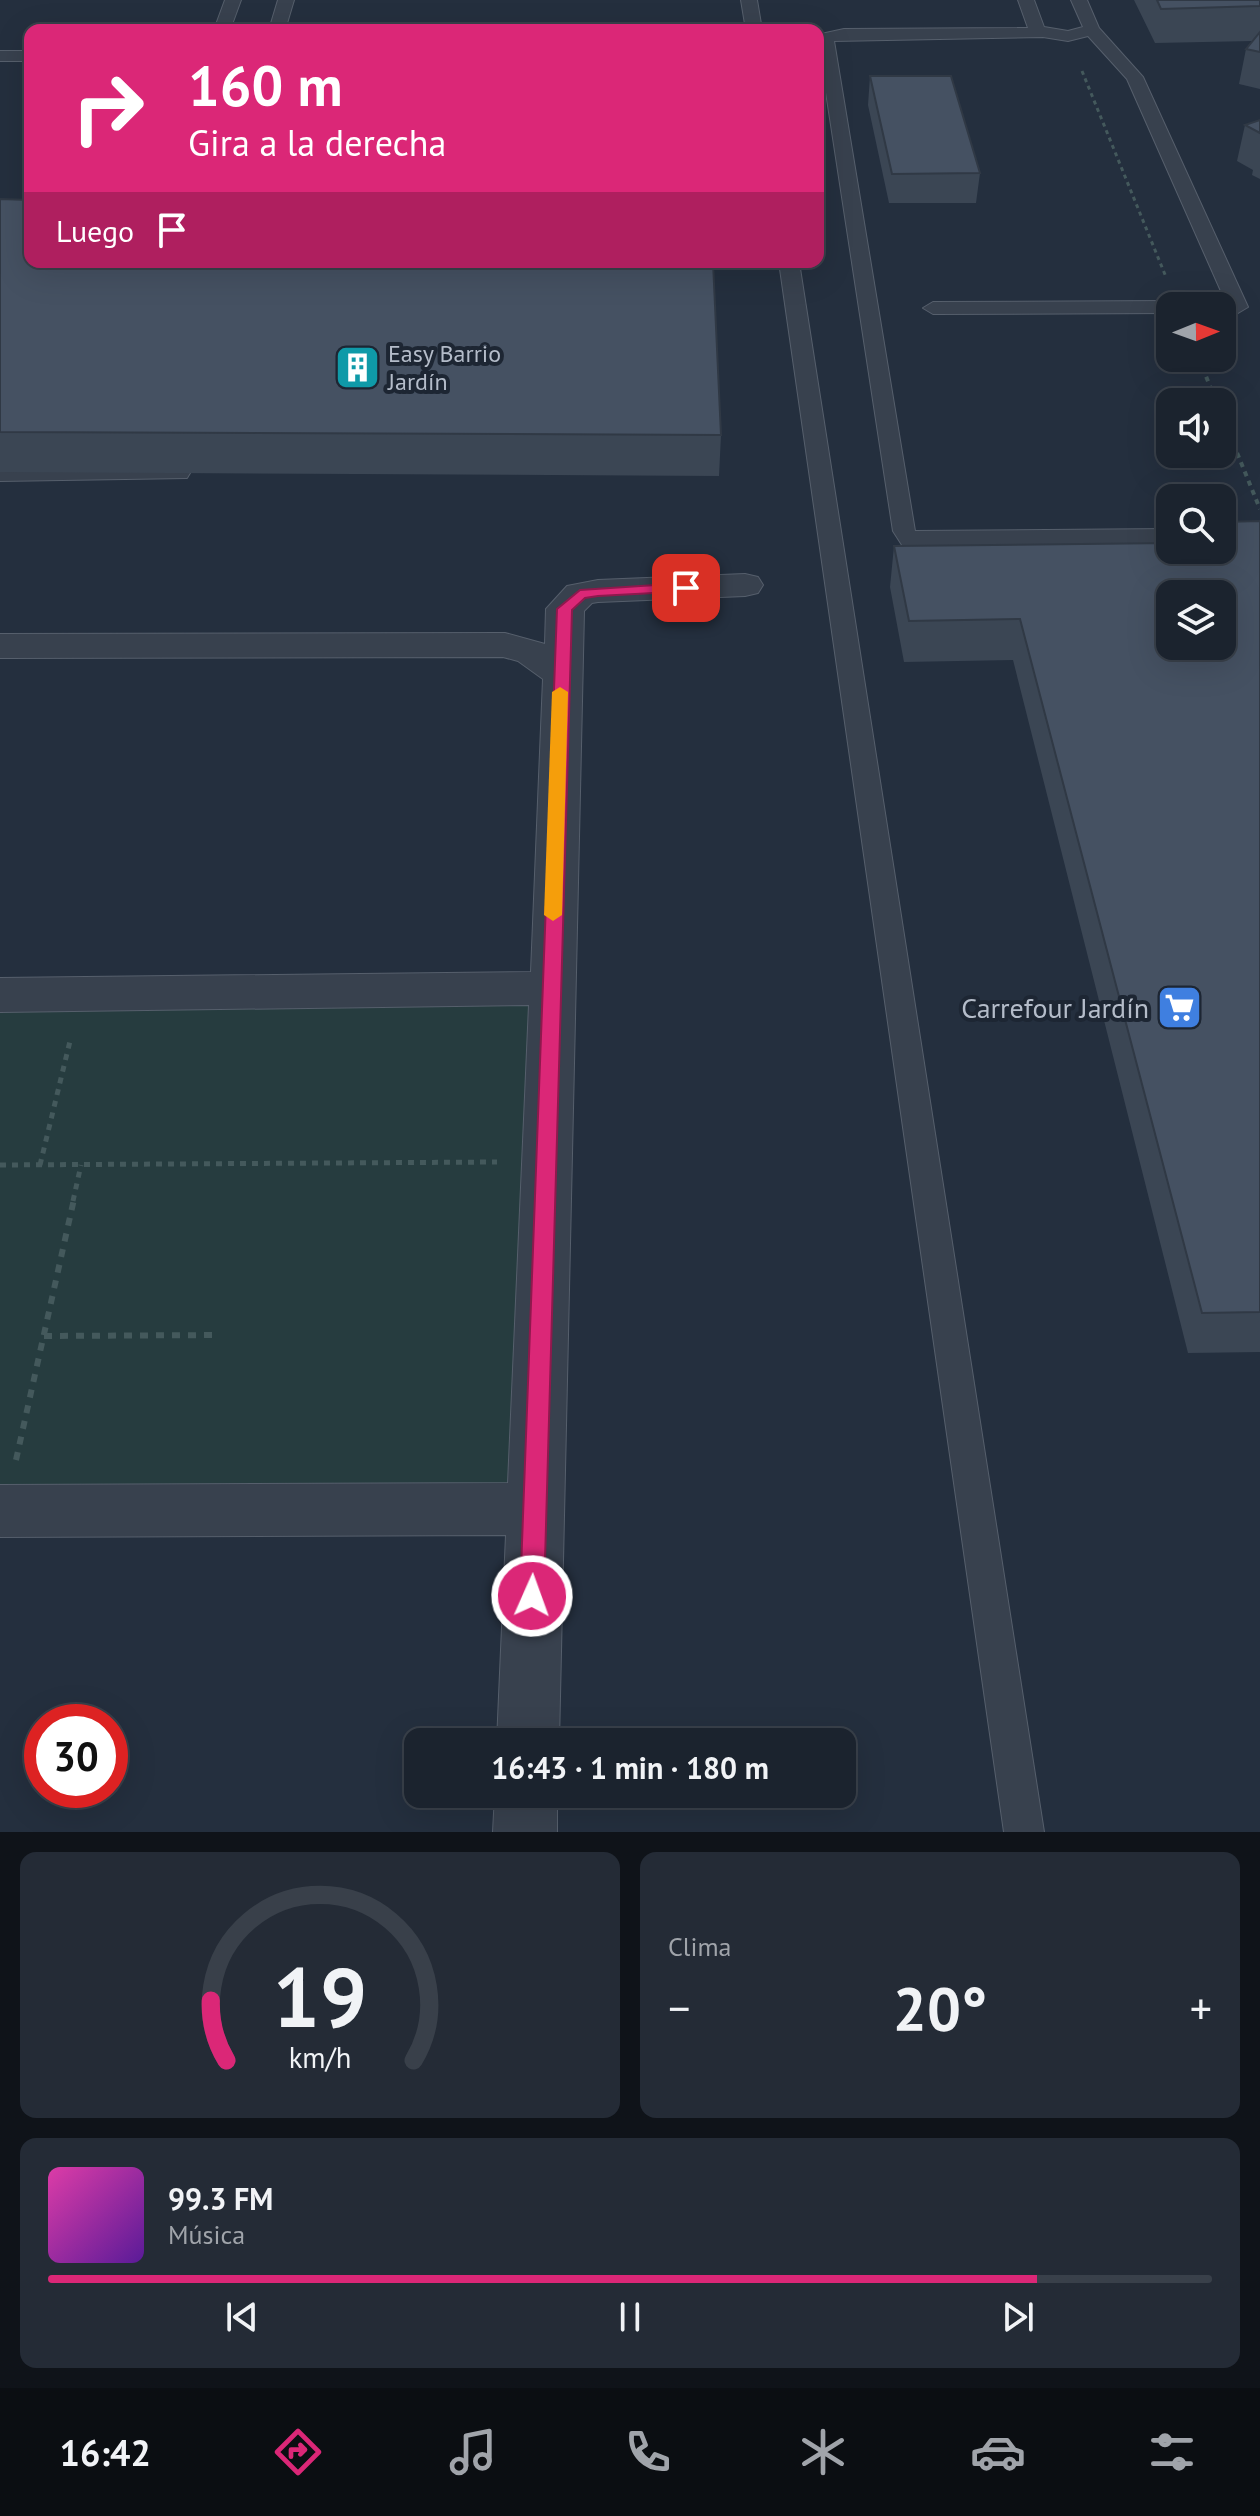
<!DOCTYPE html>
<html lang="es">
<head>
<meta charset="utf-8">
<style>
  :root { --surface:#1b232e; --page:#242b36; --text:#f1f3f6; --muted:#a0a4aa; --line:#39404a; --accent:#db2777 }
  body { margin:0; font-family:"PT Sans",sans-serif; background:var(--page); color:var(--text); height:100vh; display:flex; flex-direction:column; font-size:30px; white-space:nowrap }
  * { box-sizing:border-box; margin:0 }
  p { font-size:26px; color:var(--muted) }
  .icon { flex:none; width:44px; height:44px; fill:none; stroke:currentColor; stroke-width:2; stroke-linecap:round; stroke-linejoin:round }
  .map { position:relative; height:1832px; overflow:hidden }
  .side { display:flex; flex-direction:column; gap:20px; padding:20px; background:#0f1319; flex:1 }
  .side>* { flex:none }
  .banner { position:absolute; left:24px; top:24px; width:800px; height:244px; border-radius:16px; box-shadow:0 8px 32px #0002,0 0 0 2px var(--line); background:#db2777; color:#fff; overflow:hidden }
  .needle { width:52px; rotate:89deg }
  .buttons { position:absolute; left:1156px; top:292px; display:grid; gap:16px }
  .buttons a { display:grid; place-items:center; width:80px; height:80px; border-radius:16px; background:var(--surface); box-shadow:0 8px 32px #0002,0 0 0 2px var(--line); font-size:40px }
  .speed { position:absolute; left:24px; top:1704px; display:flex; gap:16px; font-size:40px; font-weight:700; text-align:center }
  .speed>* { display:grid; place-content:center; width:104px; height:104px; border-radius:50%; background:var(--surface); box-shadow:0 8px 32px #0002,0 0 0 2px var(--line); line-height:1 }
  .speed .limit { border:12px solid #d22; background:#fff; color:#111 }
  .pin { position:absolute; display:grid; place-items:center; width:68px; height:68px; color:#fff; margin:-34px; border-radius:16px; box-shadow:0 4px 12px #0006 }
  .me { position:absolute; width:88px; margin:-44px; rotate:2deg; stroke-linejoin:round; filter:drop-shadow(0 0 6px #0008) }
  .turn { display:flex; align-items:center; gap:28px; height:168px; padding:0 32px; font-size:36px }
  .turn .icon { width:104px; height:104px; stroke-width:2.5 }
  .turn b { display:block; font-size:56px; line-height:68px }
  .then { display:flex; align-items:center; height:76px; padding:0 32px; background:#0003; gap:16px; font-size:30px }
  .big { font-size:60px; font-weight:700; line-height:1.1 }
  .side .card { flex:1; display:flex; flex-direction:column; justify-content:center; gap:12px; min-width:0; padding:0 28px; border-radius:16px; background:var(--page) }
  .side .dial { align-items:center; gap:0 }
  .dial svg { height:208px; overflow:visible; fill:none; stroke:var(--line); stroke-width:7; stroke-linecap:round; text-anchor:middle }
  .dial text { fill:var(--text); stroke:none }
  .song { display:flex; align-items:center; gap:24px }
  .cover { width:96px; height:96px; border-radius:12px; background:linear-gradient(135deg,hsl(320 70% 55%),hsl(270 70% 35%)) }
  .played { height:8px; border-radius:4px; background:linear-gradient(90deg,var(--accent) 85%,var(--line) 85%) }
  .keys { display:flex; justify-content:space-around; direction:ltr }
  .heat { display:flex; justify-content:space-between; align-items:center; font-size:44px; direction:ltr }
  .side .tiles { flex:1; display:grid; gap:20px; grid-template-columns:1fr 1fr }
  .card:last-child { grid-column:span 2 }
  .trip { position:absolute; left:404px; top:1728px; width:452px; height:80px; border-radius:16px; background:var(--surface); box-shadow:0 8px 32px #0002,0 0 0 2px var(--line); font-weight:700; line-height:80px; text-align:center }
  .dock { display:flex; height:128px; justify-content:space-around; align-items:center; background:#0b0e12; color:var(--muted) }
  .dock .icon { width:56px; height:56px }
  .dock .on { color:var(--accent) }
  .dock b { font-size:36px; color:var(--text) }
  .map>svg:first-child { display:block }
  .green { fill:#263c3f }
  .lines { fill:none; stroke-linecap:round; stroke-linejoin:round }
  .lane-casing { stroke:#565f6c; stroke-width:2 }
  .street-casing { stroke:#565f6c; stroke-width:2 }
  .path-far3 { stroke:#44595c; stroke-width:3; stroke-dasharray:4 4; stroke-linecap:butt }
  .path-far2 { stroke:#44595c; stroke-width:4; stroke-dasharray:5 5; stroke-linecap:butt }
  .path-far1 { stroke:#44595c; stroke-width:5; stroke-dasharray:6 6; stroke-linecap:butt }
  .path { stroke:#44595c; stroke-width:6; stroke-dasharray:8 8; stroke-linecap:butt }
  .lane { fill:#38414e; fill-rule:evenodd }
  .street { fill:#38414e; fill-rule:evenodd }
  .wall { fill:#3b4654 }
  .building { fill:#455162; stroke:#303945; stroke-width:2; fill-rule:evenodd }
  .route { fill:#db2777; stroke:#8e194d; stroke-width:2 }
  .slow { fill:#f59e0b }
  .labels { text-anchor:middle; dominant-baseline:central; stroke-width:8; stroke-linejoin:round; paint-order:stroke }
  .far-poi-label { font-size:24px; fill:#b4bcc9; stroke:#1d2633; text-anchor:start }
  .poi-label { font-size:28px; fill:#b4bcc9; stroke:#1d2633; text-anchor:end }
</style>
</head>
<body>
<div class="map">
<svg width="1260" height="1832" viewBox="0 0 1260 1832">
  <rect width="100%" height="100%" fill="#242f3e"/>
  <path class="green" d="M551,988l-16,521 -535,2v-516z"/>
  <g class="lines">
    <defs>
      <path id="lane" d="M225,0h16l-11,30h-16z
        M278,0h16l-9,30h-16z
        M741,0h16l5,30h-16z
        M1018,0h16l10,27 24,4 15,-4 -12,-27h16l12,28 44,49 105,230 -10,6 -10,-6 -101,-228 -39,-43 -20,5 -25,-4 -209,4 81,490 255,-2v14l-260,4 -8,-2 -9,-14 -75,-491 3,-6 23,-5 184,-1z
        M0,51h30v10h-30z
        M779,262h20l245,1570h-40z
        M1170,301l9,5h-9v7l-237,1 -10,-6 10,-6z
        M179,466l8,2 3,5 -3,5 -187,3v-14z"/>
      <path id="street" d="M745,574l13,3 5,8 -5,8 -13,3 -147,6 -6,1 -8,8 -25,1131h-62l9,-207 -506,2v-52l508,-2 21,-478 -529,7v-34l531,-6 12,-293 -25,-18 -15,-4 -503,1v-24l505,-1 40,11 1,-35 21,-23 31,-6z
        M495,1794h62v38h-64z"/>
    </defs>
    <use href="#lane" class="lane-casing"/>
    <use href="#street" class="street-casing"/>
    <path class="path-far3" d="M1082,71l84,206"/>
    <path class="path-far2" d="M1199,358l17,44
      M1222,416l38,93"/>
    <path class="path-far1" d="M0,1165l497,-3
      M40,1165l31,-128
      M73,1201l8,-36"/>
    <path class="path" d="M44,1336l174,-1
      M16,1460l58,-261"/>
    <use href="#lane" class="lane"/>
    <use href="#street" class="street"/>
  </g>
  <path class="wall" d="M1134,0h126v89l-21,-5 7,-35 7,-8 -98,2z
    M870,76l110,97 -4,30h-87l-21,-98z
    M1260,120v59l-8,-4 1,-5 -16,-9 8,-36z
    M0,199l721,236 -2,41 -719,-4z
    M1260,521v831l-72,1 -175,-693 -109,2 -14,-75 4,-41 328,4z"/>
  <path class="building" d="M1157,0h103v6l-99,3z
    M1260,32v20l-14,-3z
    M870,76h81l29,97 -88,1z
    M1260,120v13l-15,-8z
    M0,199l30,1v62h683l8,173 -721,-3z
    M1260,521v791l-58,1 -182,-694 -111,2 -15,-75 276,-3v7h52v-28zM1170,594h52v52h-52z"/>
  <path class="route" d="M686,583l8,5 -3,3 -93,5 -13,2 -13,12 -28,986 -3,8 -9,4 -9,-4 -3,-8 37,-987 23,-19z"/>
  <path class="slow" d="M560,687l8,5 -6,223 -9,6 -9,-6 8,-223z"/>
  <defs>
    <symbol id="building-square" viewBox="-11 -11 22 22"><rect x="-9" y="-9" width="18" height="18" rx="4" fill="#0f9aa8" stroke="#1d2633"/><path d="M-4-6H4V6H1V3H-1V6H-4ZM-2.5-4.3h1.7v1.8h-1.7ZM.8-4.3h1.7v1.8H.8ZM-2.5-1h1.7V.8h-1.7ZM.8-1h1.7V.8H.8Z" fill="#fff"/></symbol>
    <symbol id="supermarket-square" viewBox="-11 -11 22 22"><rect x="-9" y="-9" width="18" height="18" rx="4" fill="#3f7fe0" stroke="#1d2633"/><path d="M-6-5.5h2.5l.6 2H6L4.5 2H-2.5L-4.4-4H-6ZM-1.5 3.2a1.3 1.3 0 1 0 .1 0ZM3 3.2a1.3 1.3 0 1 0 .1 0Z" fill="#fff"/></symbol>
  </defs>
  <g fill-rule="evenodd">
    <use href="#building-square" x="332" y="342" width="51" height="51"/>
    <use href="#supermarket-square" x="1154" y="982" width="51" height="51"/>
  </g>
  <g class="labels">
    <g class="far-poi-label">
      <text x="388" y="353">Easy Barrio<tspan x="388" dy="28">Jardín</tspan></text>
    </g>
    <g class="poi-label">
      <text x="1149" y="1007">Carrefour Jardín</text>
    </g>
  </g>
</svg>
<div class="buttons">
<a><svg class="needle" viewBox="-14 -14 28 28"><path d="M0-13l5 13h-10z" fill="#e53935"/><path d="M0 13l5-13h-10z" fill="#a0a4aa"/></svg></a>
<a><svg class="icon" aria-label="sound" viewBox="0 0 24 24"><path d="M4 9h4l5-4v14l-5-4H4zM17 9q2 3 0 6"/></svg></a>
<a><svg class="icon" aria-label="search" viewBox="0 0 24 24"><circle cx="10" cy="10" r="6"/><path d="M15 15l6 6"/></svg></a>
<a><svg class="icon" aria-label="layers" viewBox="0 0 24 24"><path d="M12 4l9 5-9 5-9-5zM3 14l9 5 9-5"/></svg></a>
</div>
<div class="speed"><div class="limit">30</div></div>
<div class="pin" style="left:686px;top:588px;background:#d93025"><svg class="icon" aria-label="arrive" viewBox="0 0 24 24"><path d="M6 21V4h12l-3 4 3 4H6"/></svg></div>
<svg class="me" style="left:532px;top:1596px" viewBox="-20 -20 40 40"><circle r="17" fill="#db2777" stroke="#fff" stroke-width="3"/><path d="M0-11L8 9 0 5-8 9z" fill="#fff"/></svg>
<div class="trip">16:43 · 1 min · 180 m</div>
<div class="banner">
<div class="turn"><svg class="icon" aria-label="right" viewBox="0 0 24 24"><path d="M7 20v-9h11M14 6l5 5-5 5"/></svg><div><b>160 m</b>Gira a la derecha</div></div>
<div class="then">Luego<svg class="icon" aria-label="arrive" viewBox="0 0 24 24"><path d="M6 21V4h12l-3 4 3 4H6"/></svg></div>
</div>
</div>
<section class="side">
<div class="tiles">
<div class="card dial"><svg viewBox="0 0 100 80">
<path d="M14 69A42 42 0 1 1 86 69"/>
<path d="M14 69A42 42 0 0 1 8 46" stroke="#db2777"/>
<text x="50" y="56" font-size="32" font-weight="700">19</text>
<text x="50" y="72" font-size="11">km/h</text>
</svg></div>
<div class="card"><p>Clima</p>
<div class="heat"><a>−</a><b class="big">20°</b><a>+</a></div>
</div>
<div class="card">
<div class="song"><i class="cover"></i><div><b>99.3 FM</b><p>Música</p></div></div>
<div class="played"></div>
<div class="keys"><svg class="icon" aria-label="previous" viewBox="0 0 24 24"><path d="M18 5L8 12l10 7zM5 5v14"/></svg><svg class="icon" aria-label="pause" viewBox="0 0 24 24"><path d="M8 5v14M16 5v14"/></svg><svg class="icon" aria-label="next" viewBox="0 0 24 24"><path d="M6 5l10 7-10 7zM19 5v14"/></svg></div>
</div>
</div>
</section>
<nav class="dock">
<b>16:42</b>
<svg class="icon on" aria-label="directions" viewBox="0 0 24 24"><path d="M12 3l9 9-9 9-9-9zM9 14v-3h6M13 9l2 2-2 2"/></svg>
<svg class="icon" aria-label="music" viewBox="0 0 24 24"><path d="M9 18V5l10-2v13"/><circle cx="6" cy="18" r="3"/><circle cx="16" cy="16" r="3"/></svg>
<svg class="icon" aria-label="phone" viewBox="0 0 24 24"><path d="M5 4h4l2 5-3 2q2 4 5 5l2-3 5 2v4C11 20 4 13 5 4z"/></svg>
<svg class="icon" aria-label="climate" viewBox="0 0 24 24"><path d="M12 3v18M4 7l16 10M4 17L20 7"/></svg>
<svg class="icon" aria-label="car" viewBox="0 0 24 24"><path d="M5 17H2v-5l4-1 3-4h7l3 4 3 1v5h-3M9 17h6M6 11h13"/><circle cx="7" cy="17" r="2"/><circle cx="17" cy="17" r="2"/></svg>
<svg class="icon" aria-label="filters" viewBox="0 0 24 24"><path d="M4 7h16M4 17h16"/><circle cx="9" cy="7" r="2"/><circle cx="15" cy="17" r="2"/></svg>
</nav>
</body>
</html>
